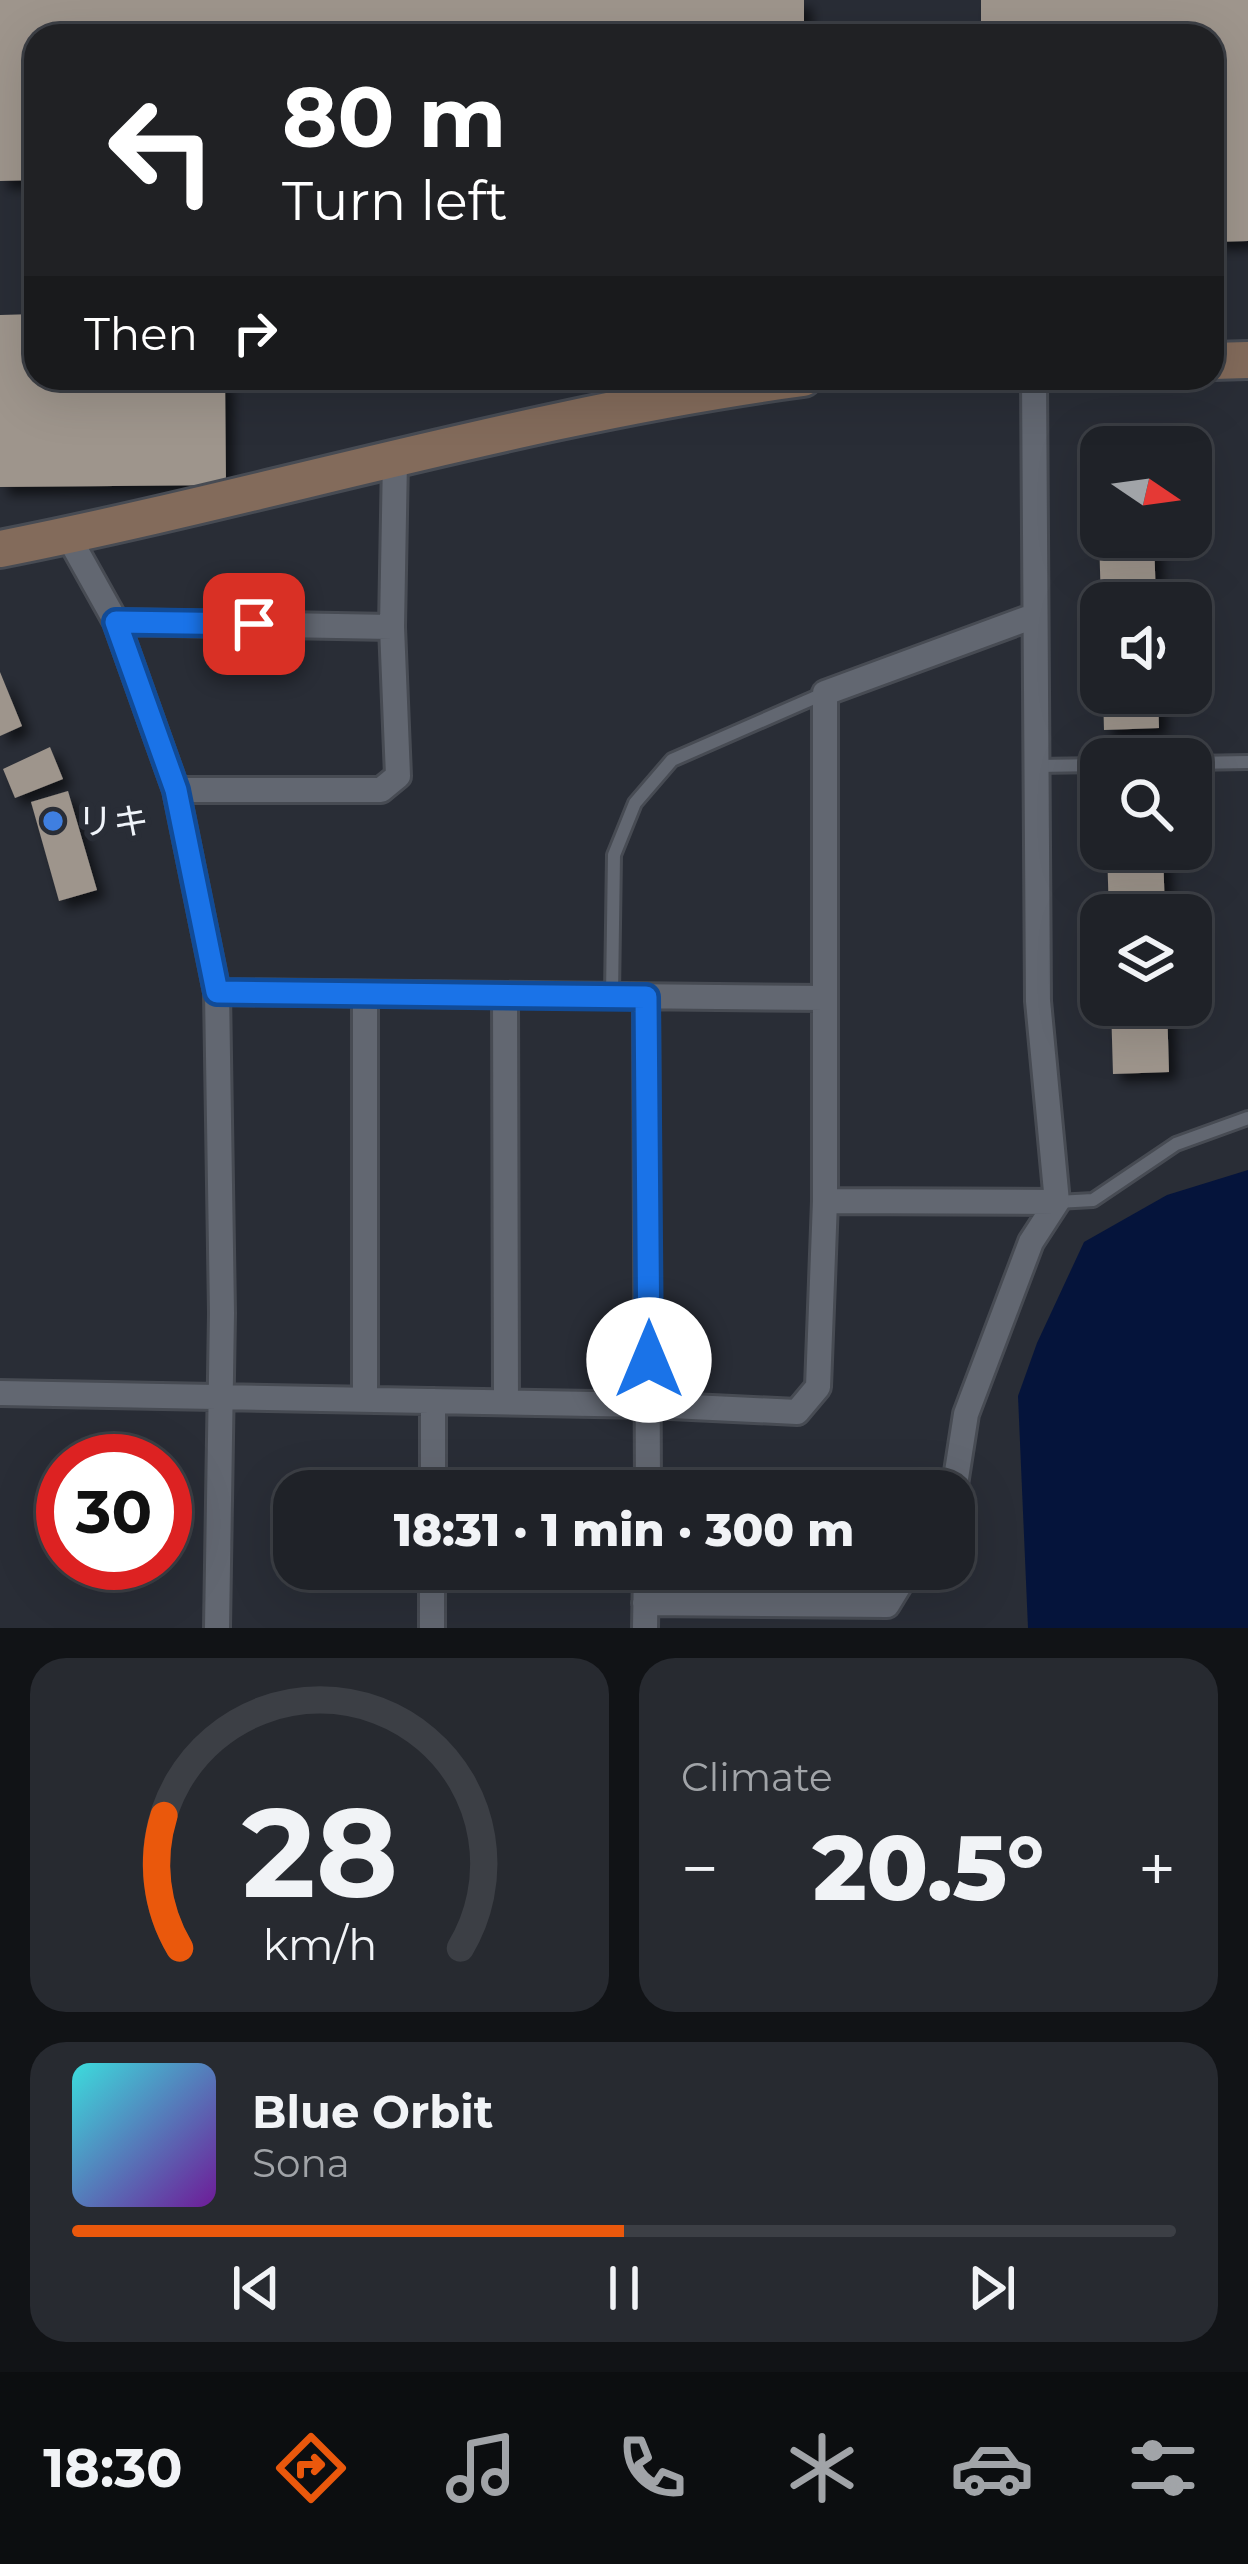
<!DOCTYPE html>
<html lang="en">
<head>
<meta charset="utf-8">
<style>
  :root { --surface:#1f2228; --page:#272a30; --text:#f1f3f6; --muted:#a1a4a8; --line:#3c3f45; --accent:#ea580c }
  body { margin:0; font-family:Montserrat,"Noto Sans JP",sans-serif; background:var(--page); color:var(--text); height:100vh; display:flex; flex-direction:column; font-size:45px; white-space:nowrap }
  * { box-sizing:border-box; margin:0 }
  p { font-size:39px; color:var(--muted) }
  .icon { flex:none; width:66px; height:66px; fill:none; stroke:currentColor; stroke-width:2; stroke-linecap:round; stroke-linejoin:round }
  .map { position:relative; height:1628px; overflow:hidden }
  .drawer { display:flex; flex-direction:column; gap:30px; padding:30px; background:#111316; flex:1 }
  .drawer>* { flex:none }
  .guide { position:absolute; left:24px; top:24px; width:1200px; height:366px; border-radius:36px; box-shadow:0 12px 48px #0002,0 0 0 3px var(--line); background:#202124; color:#fff; overflow:hidden }
  .needle { width:78px; rotate:103deg }
  .fabs { position:absolute; left:1080px; top:426px; display:grid; gap:24px }
  .fabs a { display:grid; place-items:center; width:132px; height:132px; border-radius:24px; background:var(--surface); box-shadow:0 12px 48px #0002,0 0 0 3px var(--line); font-size:60px }
  .speed { position:absolute; left:36px; top:1434px; display:flex; gap:24px; font-size:60px; font-weight:700; text-align:center }
  .speed>* { display:grid; place-content:center; width:156px; height:156px; border-radius:50%; background:var(--surface); box-shadow:0 12px 48px #0002,0 0 0 3px var(--line); line-height:1 }
  .speed .limit { border:18px solid #d22; background:#fff; color:#111 }
  .pin { position:absolute; display:grid; place-items:center; width:102px; height:102px; color:#fff; margin:-51px; border-radius:24px; box-shadow:0 6px 18px #0006 }
  .me { position:absolute; width:132px; margin:-66px; rotate:0deg; stroke-linejoin:round; filter:drop-shadow(0 0 9px #0008) }
  .turn { display:flex; align-items:center; gap:42px; height:252px; padding:0 60px; font-size:54px }
  .turn .icon { width:156px; height:156px; stroke-width:2.5 }
  .turn b { display:block; font-size:84px; line-height:102px }
  .then { display:flex; align-items:center; height:114px; padding:0 60px; background:#0003; gap:24px; font-size:45px }
  .big { font-size:90px; font-weight:800; line-height:1.1 }
  .drawer .card { flex:1; display:flex; flex-direction:column; justify-content:center; gap:18px; min-width:0; padding:0 42px; border-radius:36px; background:var(--page) }
  .drawer .dial { align-items:center; gap:0 }
  .dial svg { height:312px; overflow:visible; fill:none; stroke:var(--line); stroke-width:7; stroke-linecap:round; text-anchor:middle }
  .dial text { fill:var(--text); stroke:none }
  .song { display:flex; align-items:center; gap:36px }
  .cover { width:144px; height:144px; border-radius:18px; background:linear-gradient(135deg,hsl(180 70% 55%),hsl(280 70% 35%)) }
  .played { height:12px; border-radius:6px; background:linear-gradient(90deg,var(--accent) 50%,var(--line) 50%) }
  .keys { display:flex; justify-content:space-around; direction:ltr }
  .heat { display:flex; justify-content:space-between; align-items:center; font-size:66px; direction:ltr }
  .drawer .tiles { flex:1; display:grid; gap:30px; grid-template-columns:1fr 1fr }
  .card:last-child { grid-column:span 2 }
  .trip { position:absolute; left:273px; top:1470px; width:702px; height:120px; border-radius:36px; background:var(--surface); box-shadow:0 12px 48px #0002,0 0 0 3px var(--line); font-weight:800; line-height:120px; text-align:center }
  .tab-bar { display:flex; height:192px; justify-content:space-around; align-items:center; background:#0c0e10; color:var(--muted) }
  .tab-bar .icon { width:84px; height:84px }
  .tab-bar .active { color:var(--accent) }
  .tab-bar b { font-size:54px; color:var(--text) }
  .map>svg:first-child { display:block }
  .water { fill:#05143b }
  .building { fill:#9e958c; filter:url(#shadow) }
  .lines { fill:none; stroke-linecap:round; stroke-linejoin:round }
  .lane-casing { stroke:#474b53; stroke-width:18 }
  .street-casing { stroke:#474b53; stroke-width:30 }
  .secondary-casing { stroke:#474b53; stroke-width:42 }
  .lane { stroke:#626771; stroke-width:12 }
  .street { stroke:#626771; stroke-width:24 }
  .secondary { stroke:#836b5b; stroke-width:36 }
  .route-casing { stroke:#114b97; stroke-width:30 }
  .route { stroke:#1a73e8; stroke-width:21 }
  .shop-dot { fill:#3f7fe0; stroke:#292d36; stroke-width:4.5 }
  .labels { text-anchor:middle; dominant-baseline:central; stroke-width:12; stroke-linejoin:round; paint-order:stroke }
  .poi-label { font-size:36px; fill:#f0f4fa; stroke:#292d36; text-anchor:start }
</style>
</head>
<body>
<div class="map">
<svg width="1248" height="1628" viewBox="0 0 1248 1628">
  <defs>
    <filter id="shadow"><feDropShadow dx="8" dy="8" stdDeviation="6" flood-color="#0009"/></filter>
  </defs>
  <rect width="100%" height="100%" fill="#292d36"/>
  <path class="water" d="M1248,1170v458h-220l-10,-232 19,-53 47,-101 83,-47z"/>
  <path class="building" d="M0,0h804v36h-768v144l-36,1z
    M981,0h267v241l-36,1v-206h-231z
    M36,314v64h189l1,107 -226,2v-172z
    M1099,537h55l2,66h-55z
    M0,672l22,54 -22,10z
    M1103,693h55l1,35 -55,2z
    M50,747l13,32 -48,19 -12,-29z
    M68,791l29,99 -38,11 -28,-99z
    M1107,849h56l2,66h-56z
    M1111,1005h56l2,67 -56,2z"/>
  <g class="lines">
    <defs>
      <path id="lane" d="M1191,763l57,-1
        M1036,766l65,-1
        M612,995l2,-140 21,-52 37,-43 151,-66
        M1057,1202l36,-2 83,-56 72,-26"/>
      <path id="street" d="M68,536l48,86
        M176,790l-60,-168 276,5
        M217,992l608,6v203
        M505,995l1,407
        M646,997l2,494
        M825,998v-305l209,-77
        M0,1393l650,12 147,7 21,-25 7,-186 232,1 -19,-201 -4,-623
        M365,1400v-406
        M433,1491v-90
        M954,1491l12,-77 65,-172 26,-40
        M645,1603l242,2 22,-36
        M217,1628l5,-315 -5,-321 -41,-202h205l17,-14 -6,-149 3,-168
        M432,1628v-59
        M645,1628l1,-59"/>
      <path id="secondary" d="M1212,361l36,-1
        M0,549c268,-53 532,-135 803,-171"/>
    </defs>
    <use href="#lane" class="lane-casing"/>
    <use href="#street" class="street-casing"/>
    <use href="#secondary" class="secondary-casing"/>
    <use href="#lane" class="lane"/>
    <use href="#street" class="street"/>
    <use href="#secondary" class="secondary"/>
  </g>
  <g class="lines">
    <defs>
      <path id="route" d="M254,624l-138,-2 60,168 41,202 429,5 3,363"/>
    </defs>
    <use href="#route" class="route-casing"/>
    <use href="#route" class="route"/>
  </g>
  <circle class="shop-dot" cx="53" cy="821" r="12"/>
  <g class="labels">
    <g class="poi-label">
      <text x="77" y="821">リキ</text>
    </g>
  </g>
</svg>
<div class="fabs">
<a><svg class="needle" viewBox="-14 -14 28 28"><path d="M0-13l5 13h-10z" fill="#e53935"/><path d="M0 13l5-13h-10z" fill="#a1a4a8"/></svg></a>
<a><svg class="icon" aria-label="sound" viewBox="0 0 24 24"><path d="M4 9h4l5-4v14l-5-4H4zM17 9q2 3 0 6"/></svg></a>
<a><svg class="icon" aria-label="search" viewBox="0 0 24 24"><circle cx="10" cy="10" r="6"/><path d="M15 15l6 6"/></svg></a>
<a><svg class="icon" aria-label="layers" viewBox="0 0 24 24"><path d="M12 4l9 5-9 5-9-5zM3 14l9 5 9-5"/></svg></a>
</div>
<div class="speed"><div class="limit">30</div></div>
<div class="pin" style="left:254px;top:624px;background:#d93025"><svg class="icon" aria-label="arrive" viewBox="0 0 24 24"><path d="M6 21V4h12l-3 4 3 4H6"/></svg></div>
<svg class="me" style="left:649px;top:1360px" viewBox="-20 -20 40 40"><circle r="19" fill="#fff"/><path d="M0-13L10 11 0 6-10 11z" fill="#1a73e8"/></svg>
<div class="trip">18:31 · 1 min · 300 m</div>
<div class="guide">
<div class="turn"><svg class="icon" aria-label="left" viewBox="0 0 24 24"><path d="M17 20v-9H6M10 6l-5 5 5 5"/></svg><div><b>80 m</b>Turn left</div></div>
<div class="then">Then<svg class="icon" aria-label="right" viewBox="0 0 24 24"><path d="M7 20v-9h11M14 6l5 5-5 5"/></svg></div>
</div>
</div>
<section class="drawer">
<div class="tiles">
<div class="card dial"><svg viewBox="0 0 100 80">
<path d="M14 69A42 42 0 1 1 86 69"/>
<path d="M14 69A42 42 0 0 1 10 35" stroke="#ea580c"/>
<text x="50" y="56" font-size="32" font-weight="700">28</text>
<text x="50" y="72" font-size="11">km/h</text>
</svg></div>
<div class="card"><p>Climate</p>
<div class="heat"><a>−</a><b class="big">20.5°</b><a>+</a></div>
</div>
<div class="card">
<div class="song"><i class="cover"></i><div><b>Blue Orbit</b><p>Sona</p></div></div>
<div class="played"></div>
<div class="keys"><svg class="icon" aria-label="previous" viewBox="0 0 24 24"><path d="M18 5L8 12l10 7zM5 5v14"/></svg><svg class="icon" aria-label="pause" viewBox="0 0 24 24"><path d="M8 5v14M16 5v14"/></svg><svg class="icon" aria-label="next" viewBox="0 0 24 24"><path d="M6 5l10 7-10 7zM19 5v14"/></svg></div>
</div>
</div>
</section>
<nav class="tab-bar">
<b>18:30</b>
<svg class="icon active" aria-label="directions" viewBox="0 0 24 24"><path d="M12 3l9 9-9 9-9-9zM9 14v-3h6M13 9l2 2-2 2"/></svg>
<svg class="icon" aria-label="music" viewBox="0 0 24 24"><path d="M9 18V5l10-2v13"/><circle cx="6" cy="18" r="3"/><circle cx="16" cy="16" r="3"/></svg>
<svg class="icon" aria-label="phone" viewBox="0 0 24 24"><path d="M5 4h4l2 5-3 2q2 4 5 5l2-3 5 2v4C11 20 4 13 5 4z"/></svg>
<svg class="icon" aria-label="climate" viewBox="0 0 24 24"><path d="M12 3v18M4 7l16 10M4 17L20 7"/></svg>
<svg class="icon" aria-label="car" viewBox="0 0 24 24"><path d="M5 17H2v-5l4-1 3-4h7l3 4 3 1v5h-3M9 17h6M6 11h13"/><circle cx="7" cy="17" r="2"/><circle cx="17" cy="17" r="2"/></svg>
<svg class="icon" aria-label="filters" viewBox="0 0 24 24"><path d="M4 7h16M4 17h16"/><circle cx="9" cy="7" r="2"/><circle cx="15" cy="17" r="2"/></svg>
</nav>
</body>
</html>
